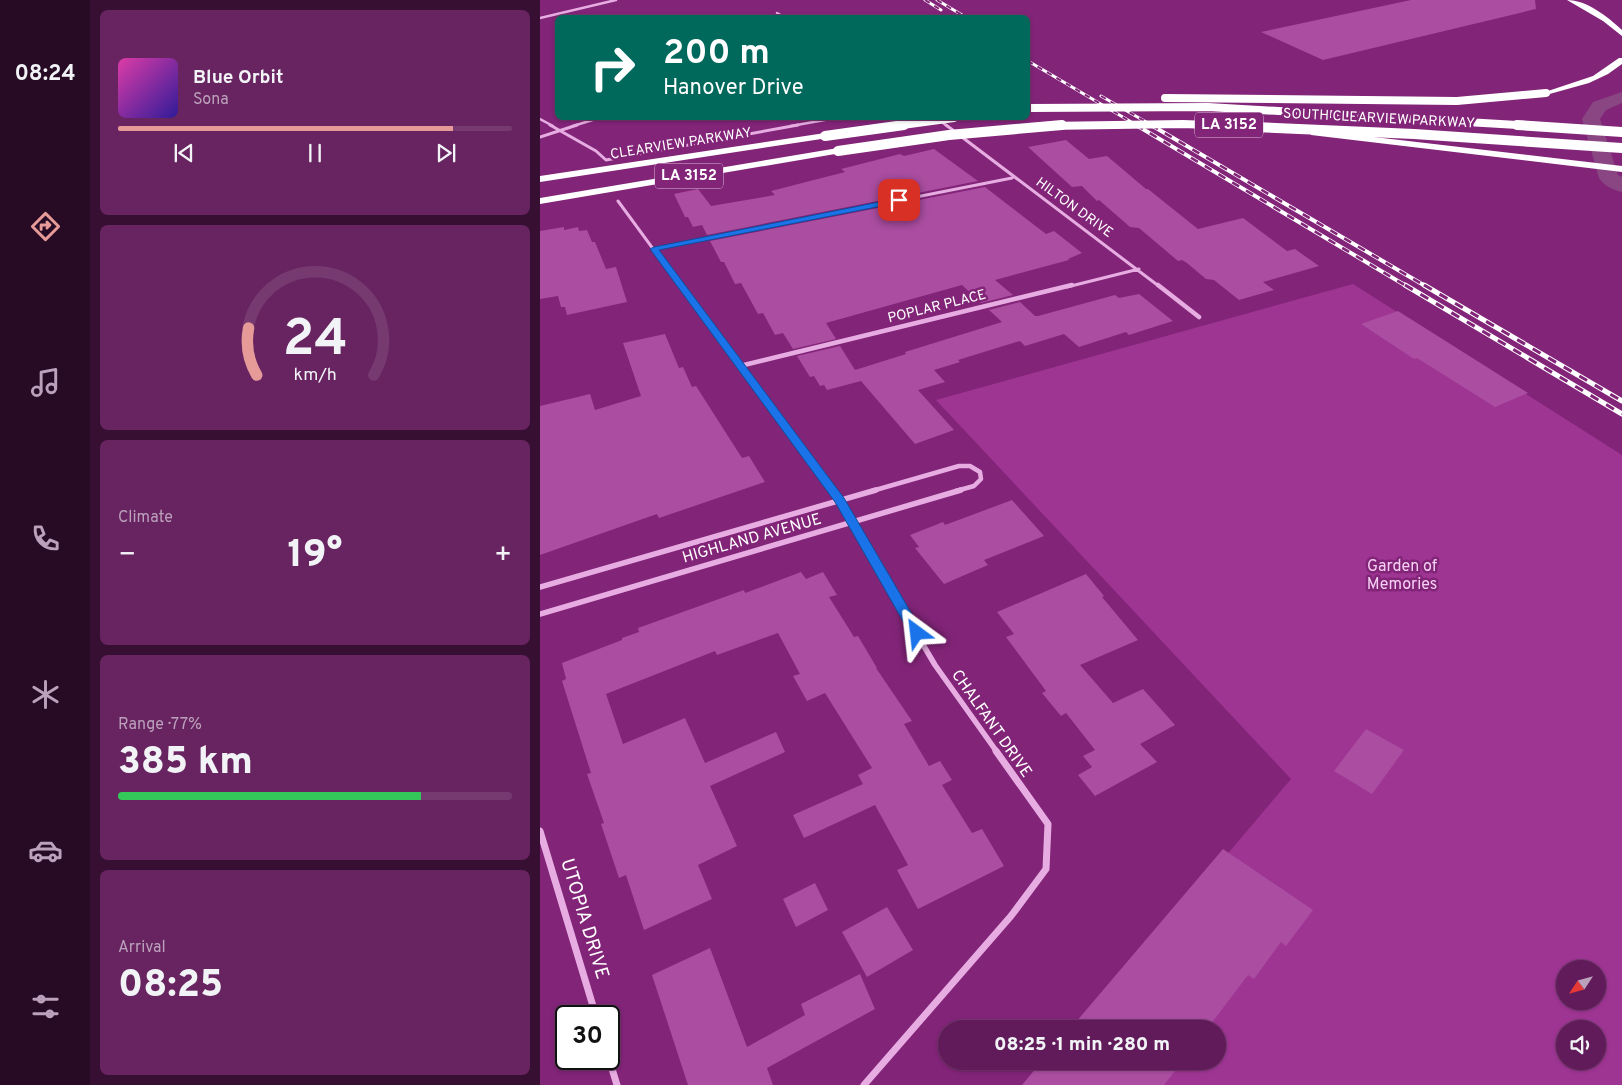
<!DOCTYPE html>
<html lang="en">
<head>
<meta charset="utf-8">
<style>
  :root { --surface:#621b5a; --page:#682460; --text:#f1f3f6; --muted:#bba1bb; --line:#763970; --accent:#e69b98 }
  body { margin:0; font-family:Overpass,sans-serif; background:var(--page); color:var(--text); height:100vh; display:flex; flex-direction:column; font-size:19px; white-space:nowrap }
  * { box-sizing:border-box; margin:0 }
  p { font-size:16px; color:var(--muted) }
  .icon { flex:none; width:28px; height:28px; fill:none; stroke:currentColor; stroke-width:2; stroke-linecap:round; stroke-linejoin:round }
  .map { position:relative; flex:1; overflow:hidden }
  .details { display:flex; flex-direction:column; gap:10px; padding:10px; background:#360f32; width:450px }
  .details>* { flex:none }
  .banner { position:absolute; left:15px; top:15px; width:475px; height:105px; border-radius:8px; box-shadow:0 1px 4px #0004,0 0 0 1px var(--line); background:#00695c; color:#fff; overflow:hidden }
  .needle { width:32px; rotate:234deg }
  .fabs { position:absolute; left:1016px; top:960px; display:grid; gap:10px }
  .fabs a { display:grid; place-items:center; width:50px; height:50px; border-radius:50%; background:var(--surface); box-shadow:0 1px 4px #0004,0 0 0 1px var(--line); font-size:25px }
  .speed { position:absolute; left:15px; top:1005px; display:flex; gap:10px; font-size:25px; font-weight:700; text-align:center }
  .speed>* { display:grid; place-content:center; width:65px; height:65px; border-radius:50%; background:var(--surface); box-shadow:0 1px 4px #0004,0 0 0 1px var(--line); line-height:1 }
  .speed .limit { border:2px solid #111; border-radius:8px; background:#fff; color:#111 }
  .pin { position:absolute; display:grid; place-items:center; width:42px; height:42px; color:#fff; margin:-21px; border-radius:10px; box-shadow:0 2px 8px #0006 }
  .me { position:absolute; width:55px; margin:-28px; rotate:330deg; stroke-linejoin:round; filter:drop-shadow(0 0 4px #0008) }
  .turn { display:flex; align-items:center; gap:18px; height:105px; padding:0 25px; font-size:22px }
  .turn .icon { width:65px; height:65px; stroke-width:2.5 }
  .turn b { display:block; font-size:35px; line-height:42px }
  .big { font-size:38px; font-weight:800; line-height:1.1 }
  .details .tile { flex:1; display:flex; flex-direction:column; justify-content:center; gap:8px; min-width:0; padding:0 18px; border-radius:8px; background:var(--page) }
  .details .dial { align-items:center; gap:0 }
  .dial svg { height:130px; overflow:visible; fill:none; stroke:var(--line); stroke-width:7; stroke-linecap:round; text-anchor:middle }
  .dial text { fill:var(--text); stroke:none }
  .song { display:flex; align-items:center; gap:15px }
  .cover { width:60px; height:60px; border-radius:8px; background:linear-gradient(135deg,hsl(320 70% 55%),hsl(250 70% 35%)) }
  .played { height:5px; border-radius:2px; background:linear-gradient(90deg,var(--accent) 85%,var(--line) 85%) }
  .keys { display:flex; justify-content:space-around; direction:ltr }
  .heat { display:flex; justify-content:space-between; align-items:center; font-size:28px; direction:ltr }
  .charge { height:8px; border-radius:4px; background:linear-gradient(90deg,#34c759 77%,var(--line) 0) }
  .trip { position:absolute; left:398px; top:1020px; width:288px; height:50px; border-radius:25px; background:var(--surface); box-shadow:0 1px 4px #0004,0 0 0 1px var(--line); font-weight:800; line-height:50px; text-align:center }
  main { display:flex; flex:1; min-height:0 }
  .tabs { display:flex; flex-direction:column; width:90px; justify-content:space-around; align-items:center; background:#270b24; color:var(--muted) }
  .tabs .icon { width:35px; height:35px }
  .tabs .current { color:var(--accent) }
  .tabs b { font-size:22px; color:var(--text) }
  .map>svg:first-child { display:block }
  .green { fill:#9e3593; fill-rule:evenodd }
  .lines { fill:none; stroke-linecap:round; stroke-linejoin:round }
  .canal { fill:#894682; fill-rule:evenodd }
  .building { fill:#ab4da1 }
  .street-far4 { stroke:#e7ade2; stroke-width:2.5 }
  .street-far3 { stroke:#e7ade2; stroke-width:3 }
  .street-far2 { stroke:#e7ade2; stroke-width:4.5 }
  .street-far1 { stroke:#e7ade2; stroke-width:5.5 }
  .street { stroke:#e7ade2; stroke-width:7 }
  .highway { fill:#fff; fill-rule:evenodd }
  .rail-far2-casing { stroke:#fff; stroke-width:3 }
  .rail-far1-casing { stroke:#fff; stroke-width:4 }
  .rail-casing { stroke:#fff; stroke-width:5 }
  .rail-far2 { stroke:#822478; stroke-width:2; stroke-dasharray:5.5; stroke-linecap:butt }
  .rail-far1 { stroke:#822478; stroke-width:2.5; stroke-dasharray:8; stroke-linecap:butt }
  .rail { stroke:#822478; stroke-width:3; stroke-dasharray:9; stroke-linecap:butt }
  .highway-bridge-far1 { stroke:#fff; stroke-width:8 }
  .highway-bridge { stroke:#fff; stroke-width:10 }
  .route { fill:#1a73e8; stroke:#114b97 }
  .labels { text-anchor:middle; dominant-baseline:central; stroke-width:5; stroke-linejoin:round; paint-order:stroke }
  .far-street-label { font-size:14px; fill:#fff; stroke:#822478 }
  .shield { fill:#822478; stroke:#dabdd6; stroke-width:1 }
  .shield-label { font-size:15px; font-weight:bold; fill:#fff }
  .street-label { font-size:16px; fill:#fff; stroke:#822478 }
  .park-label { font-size:16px; fill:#f6d0f2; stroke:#822478 }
  .near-street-label { font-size:19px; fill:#fff; stroke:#822478 }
</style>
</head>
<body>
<main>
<nav class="tabs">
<b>08:24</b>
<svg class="icon current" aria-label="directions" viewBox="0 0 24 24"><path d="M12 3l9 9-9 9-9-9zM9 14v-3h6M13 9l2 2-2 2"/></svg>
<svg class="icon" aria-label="music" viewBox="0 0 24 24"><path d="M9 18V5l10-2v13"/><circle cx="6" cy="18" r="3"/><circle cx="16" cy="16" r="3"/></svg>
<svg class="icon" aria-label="phone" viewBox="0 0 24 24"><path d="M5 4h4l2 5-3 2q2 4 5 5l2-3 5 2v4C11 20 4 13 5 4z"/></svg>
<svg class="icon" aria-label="climate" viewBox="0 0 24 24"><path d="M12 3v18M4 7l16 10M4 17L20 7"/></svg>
<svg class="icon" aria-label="car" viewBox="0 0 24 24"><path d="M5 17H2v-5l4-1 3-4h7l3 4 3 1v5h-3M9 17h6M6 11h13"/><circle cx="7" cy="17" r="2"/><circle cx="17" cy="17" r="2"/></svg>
<svg class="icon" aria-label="filters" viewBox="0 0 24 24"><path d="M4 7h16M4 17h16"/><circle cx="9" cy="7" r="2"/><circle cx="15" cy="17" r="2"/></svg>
</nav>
<section class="details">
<div class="tile">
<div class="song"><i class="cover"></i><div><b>Blue Orbit</b><p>Sona</p></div></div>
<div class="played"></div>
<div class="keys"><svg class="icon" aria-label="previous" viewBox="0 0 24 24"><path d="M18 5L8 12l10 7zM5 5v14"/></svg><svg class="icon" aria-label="pause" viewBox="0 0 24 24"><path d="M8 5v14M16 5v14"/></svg><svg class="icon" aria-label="next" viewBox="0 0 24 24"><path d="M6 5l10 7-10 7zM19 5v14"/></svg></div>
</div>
<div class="tile dial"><svg viewBox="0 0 100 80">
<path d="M14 69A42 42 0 1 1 86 69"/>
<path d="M14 69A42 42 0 0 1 9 40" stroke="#e69b98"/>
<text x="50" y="56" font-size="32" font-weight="700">24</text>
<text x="50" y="72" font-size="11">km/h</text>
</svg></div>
<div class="tile"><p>Climate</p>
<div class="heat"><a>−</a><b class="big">19°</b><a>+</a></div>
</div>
<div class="tile"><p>Range · 77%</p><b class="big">385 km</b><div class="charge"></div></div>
<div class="tile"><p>Arrival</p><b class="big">08:25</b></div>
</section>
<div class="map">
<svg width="1082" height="1085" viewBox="0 0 1082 1085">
  <rect width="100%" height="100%" fill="#822478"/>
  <path class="green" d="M813,284l269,171v630h-590l20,-24h164v-32h-137l212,-250 -355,-379zM1025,969h33v32h-33zM1025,1029h33v32h-33z"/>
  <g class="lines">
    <path class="canal" d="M1082,92v11l-16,7 -6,9 18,56 4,2v15c-9,-2 -18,-6 -23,-14l-17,-59 11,-17z"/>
  </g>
  <path class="building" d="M871,0h124l1,9 -213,51 -62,-28z
    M526,140l23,19 18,-3 39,33h2l50,40 45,-11 44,33 8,-2 24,17 -56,16 11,8 -35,10 -25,-20 -8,-1 -19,-16 -5,-3 -4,1 -39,-33 -9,-1 -31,-27 -2,1 -15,-15 -10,1 -44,-40z
    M394,149l44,32 -271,54 -5,-10 -9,2 -5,-10h-3l-11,-23 24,-5 13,17 64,-11 -4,-4 74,-19 -4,-3 59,-15 4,2z
    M445,187l61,47 8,-3 28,22 -14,6 1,1 -74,20 18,15 -32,8 -19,-18 -136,38 10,16 -43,10 -10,-16 -8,2 -12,-22 -5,1 -17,-31 -6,1 -11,-22h-3l-11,-21z
    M24,227v3l14,-3 1,4 8,-1 5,12h3l11,27 10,-2 11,35 -60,13 -2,-8h-4l-3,-11 -18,3v-68z
    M599,294l34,27 -44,14 -3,-3 -47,15 -15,-13 -39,12 -5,-5 -62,19 2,2 -26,8 11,12 -27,8 36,40 -39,14 -54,-63 -34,9 -3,-5 -4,1 -6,-10 -4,1 -13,-21 43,-10 15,24 51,-16 -1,-2 97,-30 -13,-12 31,-8 15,14h3l77,-21 4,3z
    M858,311l130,82 -33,14 -78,-49 -3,1 -53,-35z
    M125,334l14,34 4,-1 9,20 4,-1 46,72 7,-2 16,26 -106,36 -2,-4 -117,41v-149l50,-12 5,16 46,-14 -18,-53z
    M472,500l32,36 -60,24 4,5 -44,19 -29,-36 4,-1 -9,-12 33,-13 2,3z
    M261,572l5,7 17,-7 14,23 -8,2 25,40 4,-1 19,32h-1l36,53 -8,3 25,42 11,-5 12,19 -10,5 30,48 10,-4 22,37 -86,43 -21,-39 11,-5 -33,-60 -71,33 -11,-23 70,-31 -5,-9 14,-7 -47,-75 -18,8 -14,-25 7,-2 -22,-41 -61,22 -2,-4 -109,43 17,50 62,-26 20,45 71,-31 9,20 -75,34 27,60 -39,19 14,34 -68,31 -18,-55 -7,3 -18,-54 3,-1 -17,-49 4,-1 -29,-92 4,-2 -4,-16 60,-23v-2l17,-6 -1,-4 106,-38 1,3z
    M546,574l18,22 -2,1 36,43 -58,25 33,38 30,-14 32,36 -35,19 17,18 -62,34 -17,-21 14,-8 -9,-11 12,-6 -29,-37 -5,3 -19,-23 4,-2 -40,-54 8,-3 -17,-22z
    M826,729l38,21 -32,44 -38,-23z
    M683,849l90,61 -27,36 -5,-4 -27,37 -6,-4 -41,54h-137z
    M275,883l13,27 -32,17 -13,-28z
    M347,907l26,43 -46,27 -25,-45z
    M170,948l37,99 58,-32 -4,-11 59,-30 15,35 -108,59 6,17h-85l-36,-110z
    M502,1061h141l-19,24h-142z"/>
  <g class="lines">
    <path class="street-far4" d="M237,13l9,5
      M0,18l76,-18
      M0,119l13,7
      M398,119l9,7
      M33,126l26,-8
      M251,126l45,-8"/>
    <path class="street-far3" d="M10,125l46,26 10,9 192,-35
      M406,125l214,162
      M0,137l37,-12
      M78,201l63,86
      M114,249l358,-71
      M527,287l72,-18"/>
    <path class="street-far2" d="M140,285l153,206
      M618,285l41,32
      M200,366l332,-81
      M332,491l87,-25h11l10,6 1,7 -7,7 -18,5"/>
    <path class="street-far1" d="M292,490l103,175 62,87
      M0,587l336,-97
      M0,614l421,-124"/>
    <path class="street" d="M0,831l56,185
      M69,1059l8,26
      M324,1085l147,-169 35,-47 2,-45 -52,-73"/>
    <path class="highway" d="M1027,0c20,0 41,17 55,30v6l-19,-15z
      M1079,58h3v6l-14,10 -19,9 -43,12 -4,-2 51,-17z
      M774,130l308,36v6l-311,-37v-4z
      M285,133l3,1v4l-288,44v-6z
      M298,148l3,1v4l-301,51v-6z"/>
    <defs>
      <path id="rail-far2" d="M385,0l16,10
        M397,0l30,18
        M488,61l110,65
        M561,96l52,30"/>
      <path id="rail-far1" d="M596,125l272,162
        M611,125l276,162"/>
      <path id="rail" d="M865,285l217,129
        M884,285l198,116"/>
    </defs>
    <use href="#rail-far2" class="rail-far2-casing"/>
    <use href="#rail-far1" class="rail-far1-casing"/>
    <use href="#rail" class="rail-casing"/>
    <use href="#rail-far2" class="rail-far2"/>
    <use href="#rail-far1" class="rail-far1"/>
    <use href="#rail" class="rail"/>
    <path class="highway-bridge-far1" d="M625,98l292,3 89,-8
      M488,108l180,-1 328,19
      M355,126l59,-8
      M506,126l137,-2 52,2"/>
    <path class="highway-bridge" d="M666,125l208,9 208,14
      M977,125l105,7
      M285,136l79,-11
      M298,151l111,-16 113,-10"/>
  </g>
  <path class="route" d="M359,198l4,2 -1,2 -243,48 185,248 79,135 -2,4h-9l-77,-135 -185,-253 4,-2z"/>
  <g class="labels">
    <g class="far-street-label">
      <text transform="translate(839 119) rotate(3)">SOUTH CLEARVIEW PARKWAY</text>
      <text transform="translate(141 144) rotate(-9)">CLEARVIEW PARKWAY</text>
      <text transform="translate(534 208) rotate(36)">HILTON DRIVE</text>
      <text transform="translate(397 307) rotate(-14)">POPLAR PLACE</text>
    </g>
    <g class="shield">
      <rect x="655" y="112.5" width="68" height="25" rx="4"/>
      <rect x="115" y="163.5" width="68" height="25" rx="4"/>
    </g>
    <g class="shield-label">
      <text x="689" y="125">LA 3152</text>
      <text x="149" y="176">LA 3152</text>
    </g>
    <g class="street-label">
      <text transform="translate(212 539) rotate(-16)">HIGHLAND AVENUE</text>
      <text transform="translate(451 724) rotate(55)">CHALFANT DRIVE</text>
    </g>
    <g class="park-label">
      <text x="862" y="567">Garden of<tspan x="862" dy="18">Memories</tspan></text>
    </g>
    <g class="near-street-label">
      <text transform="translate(44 919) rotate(73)">UTOPIA DRIVE</text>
    </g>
  </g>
</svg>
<div class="fabs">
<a><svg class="needle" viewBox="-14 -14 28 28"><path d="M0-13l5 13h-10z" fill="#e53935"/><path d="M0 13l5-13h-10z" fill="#bba1bb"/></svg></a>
<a><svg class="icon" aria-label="sound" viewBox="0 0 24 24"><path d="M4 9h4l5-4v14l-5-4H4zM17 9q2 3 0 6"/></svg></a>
</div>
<div class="speed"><div class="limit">30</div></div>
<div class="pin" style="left:359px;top:200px;background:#d93025"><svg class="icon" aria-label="arrive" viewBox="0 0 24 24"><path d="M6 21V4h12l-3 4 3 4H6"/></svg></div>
<svg class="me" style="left:377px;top:633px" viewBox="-20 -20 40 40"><path d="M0-17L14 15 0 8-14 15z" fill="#1a73e8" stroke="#fff" stroke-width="4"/></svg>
<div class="trip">08:25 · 1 min · 280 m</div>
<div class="banner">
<div class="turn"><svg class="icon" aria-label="right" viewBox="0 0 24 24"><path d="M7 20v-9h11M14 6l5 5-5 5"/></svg><div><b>200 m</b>Hanover Drive</div></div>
</div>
</div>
</main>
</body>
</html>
